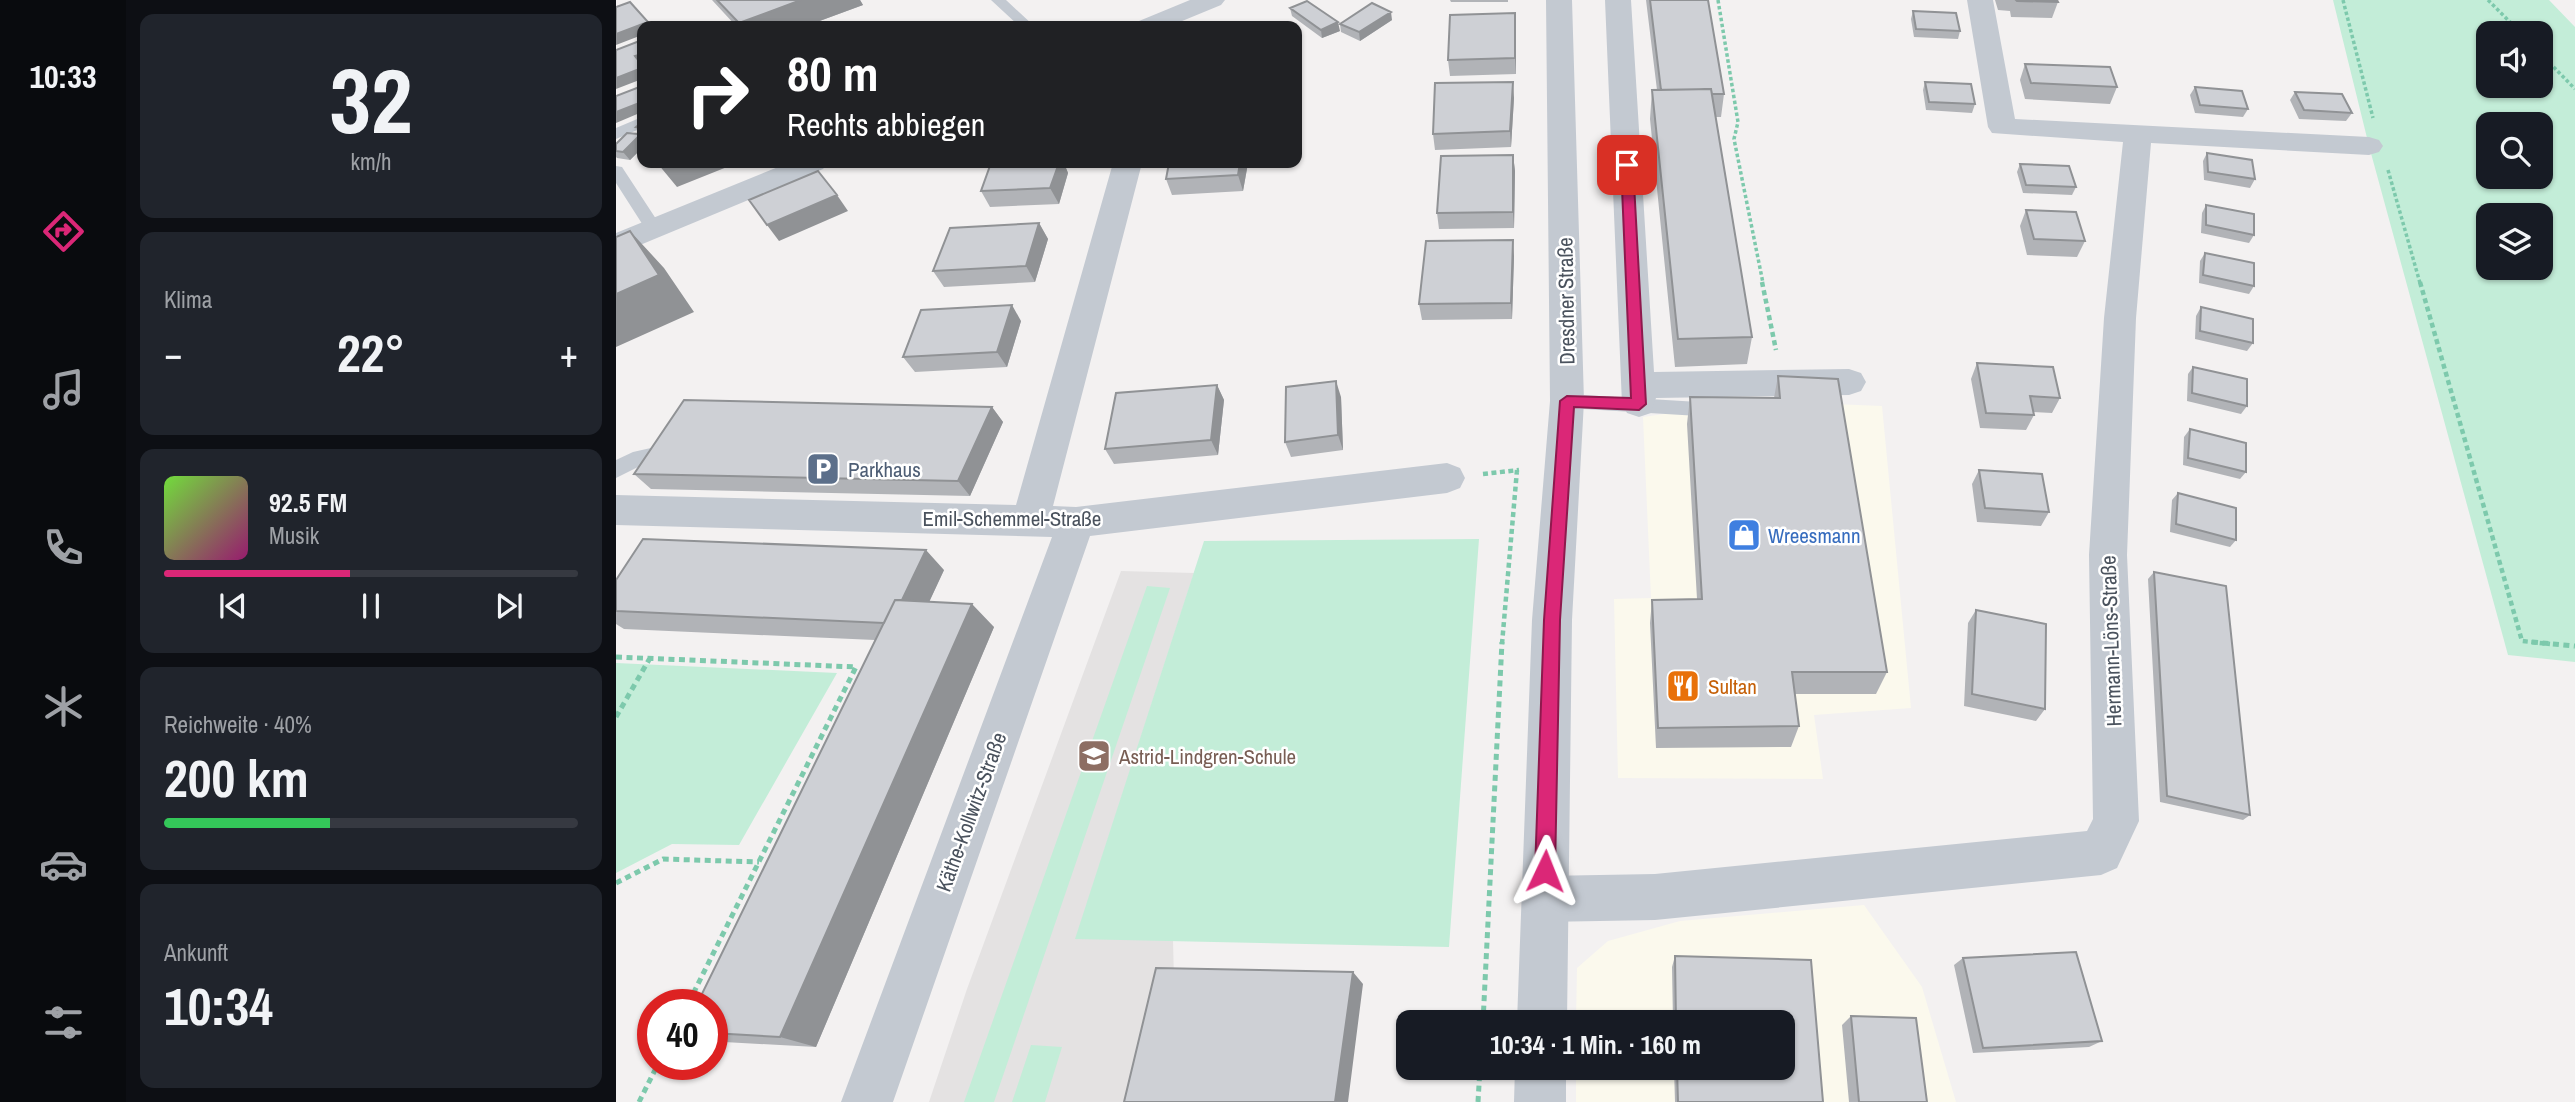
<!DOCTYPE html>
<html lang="de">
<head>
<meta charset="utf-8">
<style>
  :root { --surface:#171b24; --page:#20242c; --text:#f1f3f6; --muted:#9ea1a6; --line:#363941; --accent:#db2777 }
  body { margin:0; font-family:"Archivo Narrow",sans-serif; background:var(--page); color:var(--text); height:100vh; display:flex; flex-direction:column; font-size:26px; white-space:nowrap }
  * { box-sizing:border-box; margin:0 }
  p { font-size:23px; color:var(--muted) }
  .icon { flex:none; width:38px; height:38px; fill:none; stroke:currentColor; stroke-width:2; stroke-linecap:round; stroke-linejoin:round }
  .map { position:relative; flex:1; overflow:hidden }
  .drawer { display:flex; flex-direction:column; gap:14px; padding:14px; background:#0d0f14; width:490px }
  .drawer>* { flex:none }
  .banner { position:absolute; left:21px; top:21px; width:665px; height:147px; border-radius:14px; box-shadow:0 2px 5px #0004; background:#202124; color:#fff; overflow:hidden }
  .controls { position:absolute; left:1860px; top:21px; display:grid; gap:14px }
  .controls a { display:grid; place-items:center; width:77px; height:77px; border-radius:14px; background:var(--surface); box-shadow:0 2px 5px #0004; font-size:35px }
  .speed { position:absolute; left:21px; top:989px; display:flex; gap:14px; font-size:35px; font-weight:700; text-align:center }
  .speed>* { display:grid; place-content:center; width:91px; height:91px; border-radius:50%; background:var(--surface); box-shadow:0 2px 5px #0004; line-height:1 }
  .speed .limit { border:10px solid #d22; background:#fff; color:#111 }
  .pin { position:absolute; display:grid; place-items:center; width:60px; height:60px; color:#fff; margin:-30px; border-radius:14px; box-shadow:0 4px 10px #0006 }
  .me { position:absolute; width:77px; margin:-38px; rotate:2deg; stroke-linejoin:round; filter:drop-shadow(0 0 5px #0008) }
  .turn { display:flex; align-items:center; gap:24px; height:147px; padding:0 35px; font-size:32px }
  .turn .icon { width:91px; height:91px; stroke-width:2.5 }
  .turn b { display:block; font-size:49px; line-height:60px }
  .big { font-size:52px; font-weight:700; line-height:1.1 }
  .drawer .card { flex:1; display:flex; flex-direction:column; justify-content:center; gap:10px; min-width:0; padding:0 24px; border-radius:14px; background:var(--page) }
  .drawer .dial { align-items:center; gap:0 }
  .dial b { font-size:91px; line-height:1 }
  .song { display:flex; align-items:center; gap:21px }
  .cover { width:84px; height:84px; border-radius:10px; background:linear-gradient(135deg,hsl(100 70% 55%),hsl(320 70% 35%)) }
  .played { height:7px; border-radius:4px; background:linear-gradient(90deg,var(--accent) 45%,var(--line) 45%) }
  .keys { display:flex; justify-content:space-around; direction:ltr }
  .heat { display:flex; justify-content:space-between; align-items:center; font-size:38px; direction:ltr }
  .charge { height:10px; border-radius:5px; background:linear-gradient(90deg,#34c759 40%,var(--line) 0) }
  .trip { position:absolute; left:780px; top:1010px; width:399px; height:70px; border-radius:14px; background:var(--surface); box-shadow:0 2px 5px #0004; font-weight:700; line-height:70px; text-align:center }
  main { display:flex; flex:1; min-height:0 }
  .dock { display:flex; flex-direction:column; width:126px; justify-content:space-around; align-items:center; background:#090b0e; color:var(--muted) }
  .dock .icon { width:49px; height:49px }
  .dock .active { color:var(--accent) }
  .dock b { font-size:32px; color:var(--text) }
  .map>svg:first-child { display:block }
  .commercial { fill:#fbf9ed }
  .education { fill:#e4e2e2 }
  .green { fill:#c3edd8; fill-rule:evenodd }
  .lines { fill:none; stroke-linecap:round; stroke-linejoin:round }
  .path-far2 { stroke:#7dc9ac; stroke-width:3.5; stroke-dasharray:3.5 2.5; stroke-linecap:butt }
  .path-far1 { stroke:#7dc9ac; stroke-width:4.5; stroke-dasharray:5 3.5; stroke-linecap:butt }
  .path { stroke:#7dc9ac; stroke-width:5; stroke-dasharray:6 4.5; stroke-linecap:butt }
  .service { fill:#c3c9d1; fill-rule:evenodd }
  .minor { fill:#c3c9d1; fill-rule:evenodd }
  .tertiary { fill:#c3c9d1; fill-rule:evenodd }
  .wall { fill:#b1b3b7 }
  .shaded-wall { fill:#909295 }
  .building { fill:#ced0d5; stroke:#909295; stroke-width:2 }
  .route { fill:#db2777; stroke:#8e194d; stroke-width:2 }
  .labels { text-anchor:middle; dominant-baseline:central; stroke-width:5; stroke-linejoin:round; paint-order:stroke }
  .street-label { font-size:21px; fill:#4a525d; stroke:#fff }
  .service-label { font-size:21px; fill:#4e5e75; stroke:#fff; text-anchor:start }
  .shop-label { font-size:21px; fill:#366cbe; stroke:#fff; text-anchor:start }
  .food-label { font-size:21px; fill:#c56008; stroke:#fff; text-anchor:start }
  .education-label { font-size:21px; fill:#785e54; stroke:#fff; text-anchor:start }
</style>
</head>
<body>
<main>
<nav class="dock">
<b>10:33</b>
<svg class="icon active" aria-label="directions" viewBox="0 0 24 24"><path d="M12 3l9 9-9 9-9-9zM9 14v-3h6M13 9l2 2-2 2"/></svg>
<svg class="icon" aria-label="music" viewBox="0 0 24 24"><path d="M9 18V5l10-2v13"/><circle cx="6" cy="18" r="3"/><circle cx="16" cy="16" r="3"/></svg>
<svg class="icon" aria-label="phone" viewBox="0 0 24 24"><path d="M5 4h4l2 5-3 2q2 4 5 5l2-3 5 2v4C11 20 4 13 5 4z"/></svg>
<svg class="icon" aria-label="climate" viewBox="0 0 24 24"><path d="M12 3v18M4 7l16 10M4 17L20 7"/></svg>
<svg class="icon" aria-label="car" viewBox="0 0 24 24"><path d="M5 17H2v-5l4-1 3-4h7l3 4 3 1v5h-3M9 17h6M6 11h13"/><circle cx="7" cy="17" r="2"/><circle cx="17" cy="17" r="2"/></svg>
<svg class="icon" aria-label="filters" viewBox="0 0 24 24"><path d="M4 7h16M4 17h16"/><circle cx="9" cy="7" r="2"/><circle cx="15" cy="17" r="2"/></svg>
</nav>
<section class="drawer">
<div class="card dial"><b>32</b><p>km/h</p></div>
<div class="card"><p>Klima</p>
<div class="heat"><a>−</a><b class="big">22°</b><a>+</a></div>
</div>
<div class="card">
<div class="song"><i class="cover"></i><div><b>92.5 FM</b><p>Musik</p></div></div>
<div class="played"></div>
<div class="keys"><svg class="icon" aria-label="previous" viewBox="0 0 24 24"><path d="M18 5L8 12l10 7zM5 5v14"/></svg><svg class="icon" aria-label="pause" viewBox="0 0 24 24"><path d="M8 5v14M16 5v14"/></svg><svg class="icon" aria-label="next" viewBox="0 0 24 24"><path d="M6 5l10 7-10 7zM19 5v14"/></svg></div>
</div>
<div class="card"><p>Reichweite · 40%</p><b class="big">200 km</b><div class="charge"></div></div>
<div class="card"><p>Ankunft</p><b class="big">10:34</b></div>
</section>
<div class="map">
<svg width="1959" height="1102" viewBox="0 0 1959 1102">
  <rect width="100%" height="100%" fill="#f3f1f1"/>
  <path class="commercial" d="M1140,401l126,5 29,302 -97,7 9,64 -205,-1 -4,-179 37,-1 -8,-181z
    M1248,905l58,82 34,115h-380v-34h207v-46h-207l1,-54 31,-27 72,-20z"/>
  <path class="education" d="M505,571l73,2 -118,365 97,2 1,41 -27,121h-218l38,-113z"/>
  <path class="green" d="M1717,0h216l26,27v635l-67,-7 -139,-509zM1872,33h53v53h-53zM1872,124h53v53h-53zM1872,215h53v53h-53z
    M863,539l-30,408 -374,-8 129,-398z
    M531,586l23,2 -176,514h-30z
    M0,663l221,10 -98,172 -67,-1 -56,29z
    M415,1045l31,2 -17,55h-33z"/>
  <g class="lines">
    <path class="path-far2" d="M1102,0l20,122 -4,17 29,144
      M1727,0l30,118
      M1872,0l33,33
      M1925,54l34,35
      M1772,170l32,113"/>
    <path class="path-far1" d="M1146,282l14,68
      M1804,282l102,359 28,3
      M867,474l36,-4
      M886,644l15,-174"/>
    <path class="path" d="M1916,642l43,4
      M0,657l240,10 -168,337
      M0,717l34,-59
      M0,883l47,-24 96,3
      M867,1022l19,-380
      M23,1102l19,-38
      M862,1102l2,-34"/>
    <path class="service" d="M375,0h15l28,26h-15z
      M26,117v11l-26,11v-11z
      M0,166l6,1 38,58v8h-12l-32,-50z
      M951,394l148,9 10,7 -10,7 -148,-9 -10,-7z
      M57,443l7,3 3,5 -3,5 -42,11 -22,11v-18l17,-8z"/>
    <path class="minor" d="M989,0h26l23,372 195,-3 12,4 5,9 -5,9 -12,4 -193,3 -5,15 -12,4 -12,-4 -5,-9z
      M1351,0h26l22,119 354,18 10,3 4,6 -4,6 -10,3 -218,-12 -15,175 -9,237 12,266 -22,47 -16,7 -446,45 -111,2 -17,-6 -6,-17 6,-17 17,-6 111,-2 432,-43 6,-12 -4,-264 15,-237 19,-176 -131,-9 -4,-6z
      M497,163h29l-89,343 23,1 371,-44 13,5 5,10 -5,10 -13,5 -357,43 -197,566h-52l211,-565 -436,-12v-30l400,10z"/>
    <path class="tertiary" d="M574,0h35l-4,5 -51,21h-35l4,-5z
      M930,0h26l12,401 -12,219 -5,402h-50l15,-402 18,-219z
      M172,163h40l-5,6 -207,86v-22z
      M899,1068h51v34h-52z"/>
  </g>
  <path class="wall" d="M96,0h148l3,5 -57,21h-70z
    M834,0h58v2h-57z
    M1030,0h62l16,94 -3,23h-5l36,220 -5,27 -72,3 -25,-248 2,-29h5z
    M1379,0h62l1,2 -6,16 -41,-1 -1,-6 -12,-1z
    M674,8l50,23 -18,7 -30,-22z
    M1297,11l47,20 -2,8 -44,-2 -3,-18z
    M776,20l-32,21 -19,-9 -1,-8z
    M900,29v45l-66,2 -2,-16z
    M1409,64l92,23 -7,17 -85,-5 -5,-19z
    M1309,82l50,22 -3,9 -46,-3 -3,-20z
    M1579,87l53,22 -5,8 -48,-4 -5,-18z
    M1679,92l57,21 -6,8 -47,-2 -9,-19z
    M898,98l-3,49 -76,3 -2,-16z
    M26,122v26l-12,12 -13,-2 -1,-1v-13l25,-11 -5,-6z
    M1591,153l48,26 -5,9 -46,-8 -1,-19z
    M897,155l2,16 -1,57 -75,1 -2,-16z
    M375,163h73l4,10 -9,31 -69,3 -9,-16z
    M553,163h79l-5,28 -71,4 -6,-16z
    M1404,164l56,23 -4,8 -49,-2 -6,-21z
    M1590,205l48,30 -5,8 -48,-10 1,-20z
    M1410,210l59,31 -8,16 -50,-2 -7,-29z
    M423,223l9,16 -13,43 -91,5 -11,-16z
    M1589,253l49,33 -5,8 -50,-11 1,-22z
    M898,256l-2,63 -90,1 -3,-16z
    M1585,307l52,36 -6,8 -52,-12 1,-23z
    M405,321l-14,46 -92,5 -12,-15z
    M1361,363l83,35 -8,15 -19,-1 1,3 -8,15 -46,-2 -9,-49z
    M1577,367l54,39 -6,8 -54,-13 1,-27z
    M1162,376l109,296 -11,22h-81l4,32 -8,21 -135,1 -6,-125 2,-23 45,-1 -10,-175 3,-27 84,1z
    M601,385l7,15 -6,55 -104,9 -9,-15z
    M725,397l2,53 -52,7 -6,-15z
    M376,407l11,15 -33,74 -319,-7 -17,-15z
    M1574,429l56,43 -6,7 -57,-14 1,-28z
    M1363,470l70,42 -8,14 -64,-4 -5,-38z
    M1562,493l58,47 -6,7 -60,-15 2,-32z
    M328,570l-15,32 65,25 -178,420 -92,-5 -12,-3v-35l163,-364 -251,-11 -8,-5v-44z
    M1538,572l96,243 -7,5 -83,-18 -12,-223z
    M1360,610l69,99 -9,12 -72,-15 4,-83z
    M1059,956l136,4 12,142h-148l-1,-34h109v-46h-110l-1,-55z
    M1347,958l139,83 -13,6 -116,6 -19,-88z
    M1235,1016l76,86h-78l-7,-77z"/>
  <path class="shaded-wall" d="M185,0h59l3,5 -57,21h-65l-2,-3z
    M775,12l1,8 -32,21 -1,-9z
    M899,13l1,16v45l-1,-16z
    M32,22l3,4h-9v9l-26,10v-11z
    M722,22l2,9 -18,7 -1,-8z
    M26,54v10l-7,-8z
    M26,68v11l-26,10v-11z
    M897,82l1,16 -3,49 -1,-16z
    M26,102v10l-26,11v-11z
    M24,135l2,2v11l-12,12 -7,-8z
    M897,155l2,16 -1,57 -1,-16z
    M44,163h77l-60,24 -19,-23z
    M443,163h5l4,10 -9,31 -9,-16z
    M624,163h8l-5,28 -5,-16z
    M221,195l11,16 -69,30 -12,-16z
    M423,223l9,16 -13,43 -9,-16z
    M14,231l34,37 30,44 -78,35v-53z
    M897,240l1,16 -2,63 -1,-16z
    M396,305l9,16 -14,46 -10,-15z
    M720,381l5,16 2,53 -5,-15z
    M601,385l7,15 -6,55 -7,-15z
    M376,407l11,15 -33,74 -12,-15z
    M310,550l18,20 -33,71 -20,-18z
    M356,604l22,23 -178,420 -36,-10z
    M737,972l10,12 -15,118h-13z"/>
  <path class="building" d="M101,0h84l-62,23z
    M1034,0h58l16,94h-12l-1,-5 -50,1z
    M1400,0h41l1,2 -41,-1z
    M691,1l31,21 -17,8 -31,-22z
    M14,2l18,20 -32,12v-27z
    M756,3l19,9 -32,20 -19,-8z
    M1297,11l43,2 4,18 -44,-2z
    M899,13v45l-67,2 2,-45z
    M26,40v14l-7,2 7,9v3l-26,10v-28z
    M1409,64l85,3 7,20 -86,-4z
    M897,82l-3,49 -77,3 2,-51z
    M1309,82l46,2 4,20 -46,-2z
    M26,86v16l-26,10v-16z
    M1579,87l47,4 6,18 -48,-4z
    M1095,89l41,248 -74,2 -26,-249z
    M1679,92l47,2 10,19 -48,-3z
    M26,122v6l-6,-1z
    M11,133l11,1 1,2 -16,16 -7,-1v-7z
    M26,133v8l-4,-6z
    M1591,153l45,7 3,19 -47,-7z
    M897,155v57l-76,1 4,-57z
    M375,163h68l-9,25 -69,3z
    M553,163h71l-2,12 -72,4z
    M1404,164l49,2 7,21 -50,-2z
    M202,171l19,24 -70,30 -18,-25z
    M1590,205l48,9v21l-48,-10z
    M1410,210l50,2 9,29 -51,-2z
    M423,223l-13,43 -93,5 17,-43z
    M14,231l29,44 -43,19v-57z
    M897,240l-2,63 -92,1 7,-63z
    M1589,253l49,10v23l-51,-11z
    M396,305l-15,47 -94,5 18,-47z
    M1585,307l52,12v24l-53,-12z
    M1361,363l76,4 7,31 -30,-2 4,19 -48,-2z
    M1577,367l54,12v27l-55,-13z
    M1162,376l60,3 49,293h-95l7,54 -141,2 -6,-128 50,-1 -12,-202 90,1z
    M720,381l2,54 -53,7 1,-55z
    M601,385l-6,55 -106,9 11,-56z
    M68,400l308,7 -34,74 -324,-7z
    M1574,429l56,14v29l-58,-14z
    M1363,470l63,4 7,38 -64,-4z
    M1562,493l58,15v32l-60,-16z
    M27,539l283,11 -24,50h-7l-11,23 -268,-12v-31z
    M1538,572l72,14 24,229 -83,-19z
    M279,600l77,4 -192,433 -68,-4v-29h-15z
    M1360,610l70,14 -1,85 -73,-15z
    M1460,952l26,89 -119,7 -20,-90z
    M1059,956l136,4 12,142h-145l-1,-34h106v-46h-107z
    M540,968l197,4 -18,130h-211z
    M1235,1016l65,2 11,84h-68z"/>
  <path class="route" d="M1011,161l6,4 13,239 -7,6 -65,-3 -14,213 -5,251 -3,7 -7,2 -7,-2 -3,-7 9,-251 16,-219 7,-5 64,2 -10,-233z"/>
  <defs>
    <symbol id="parking-square" viewBox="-11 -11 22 22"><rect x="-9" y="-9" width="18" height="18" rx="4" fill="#5c6f8a" stroke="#fff"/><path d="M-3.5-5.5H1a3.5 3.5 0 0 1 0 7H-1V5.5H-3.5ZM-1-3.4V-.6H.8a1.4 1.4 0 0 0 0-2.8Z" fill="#fff"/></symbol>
    <symbol id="shop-square" viewBox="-11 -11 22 22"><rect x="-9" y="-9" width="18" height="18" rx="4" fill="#3f7fe0" stroke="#fff"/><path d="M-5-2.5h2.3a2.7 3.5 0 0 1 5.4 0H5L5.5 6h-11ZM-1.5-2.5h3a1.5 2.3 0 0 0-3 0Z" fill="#fff"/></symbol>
    <symbol id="restaurant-square" viewBox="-11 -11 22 22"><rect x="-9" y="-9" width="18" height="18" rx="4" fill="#e8710a" stroke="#fff"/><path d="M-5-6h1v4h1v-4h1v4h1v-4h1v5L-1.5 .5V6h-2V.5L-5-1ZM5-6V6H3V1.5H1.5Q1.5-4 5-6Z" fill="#fff"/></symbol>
    <symbol id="school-square" viewBox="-11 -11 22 22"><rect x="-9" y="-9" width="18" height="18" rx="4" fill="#8d6e63" stroke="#fff"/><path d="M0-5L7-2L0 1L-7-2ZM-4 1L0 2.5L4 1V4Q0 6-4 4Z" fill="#fff"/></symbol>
  </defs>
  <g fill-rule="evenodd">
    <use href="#parking-square" x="188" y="450" width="38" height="38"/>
    <use href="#shop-square" x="1109" y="516" width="38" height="38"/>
    <use href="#restaurant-square" x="1048" y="667" width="38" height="38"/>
    <use href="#school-square" x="459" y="737" width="38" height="38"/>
  </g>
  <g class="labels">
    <g class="street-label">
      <text transform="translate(950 301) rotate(-91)">Dresdner Straße</text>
      <text x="396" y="518">Emil-Schemmel-Straße</text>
      <text transform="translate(1495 641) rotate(-92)">Hermann-Löns-Straße</text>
      <text transform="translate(355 812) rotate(-70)">Käthe-Kollwitz-Straße</text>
    </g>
    <g class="service-label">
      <text x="232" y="469">Parkhaus</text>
    </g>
    <g class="shop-label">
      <text x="1152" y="535">Wreesmann</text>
    </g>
    <g class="food-label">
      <text x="1092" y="686">Sultan</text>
    </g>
    <g class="education-label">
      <text x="503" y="756">Astrid-Lindgren-Schule</text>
    </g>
  </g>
</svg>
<div class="controls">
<a><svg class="icon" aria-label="sound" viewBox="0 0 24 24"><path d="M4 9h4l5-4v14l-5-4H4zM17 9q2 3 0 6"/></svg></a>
<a><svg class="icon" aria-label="search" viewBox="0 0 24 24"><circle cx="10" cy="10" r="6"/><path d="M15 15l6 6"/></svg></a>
<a><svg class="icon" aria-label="layers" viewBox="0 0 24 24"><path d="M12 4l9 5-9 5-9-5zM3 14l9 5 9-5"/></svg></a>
</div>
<div class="speed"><div class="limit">40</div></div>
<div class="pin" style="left:1011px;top:165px;background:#d93025"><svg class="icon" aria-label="arrive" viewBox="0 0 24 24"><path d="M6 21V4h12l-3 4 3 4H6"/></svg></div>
<svg class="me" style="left:929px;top:871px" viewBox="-20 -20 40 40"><path d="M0-17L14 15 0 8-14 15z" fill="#db2777" stroke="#fff" stroke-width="4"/></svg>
<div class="trip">10:34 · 1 Min. · 160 m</div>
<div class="banner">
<div class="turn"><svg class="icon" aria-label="right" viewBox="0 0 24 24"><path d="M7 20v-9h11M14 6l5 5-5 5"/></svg><div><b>80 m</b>Rechts abbiegen</div></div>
</div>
</div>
</main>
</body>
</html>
